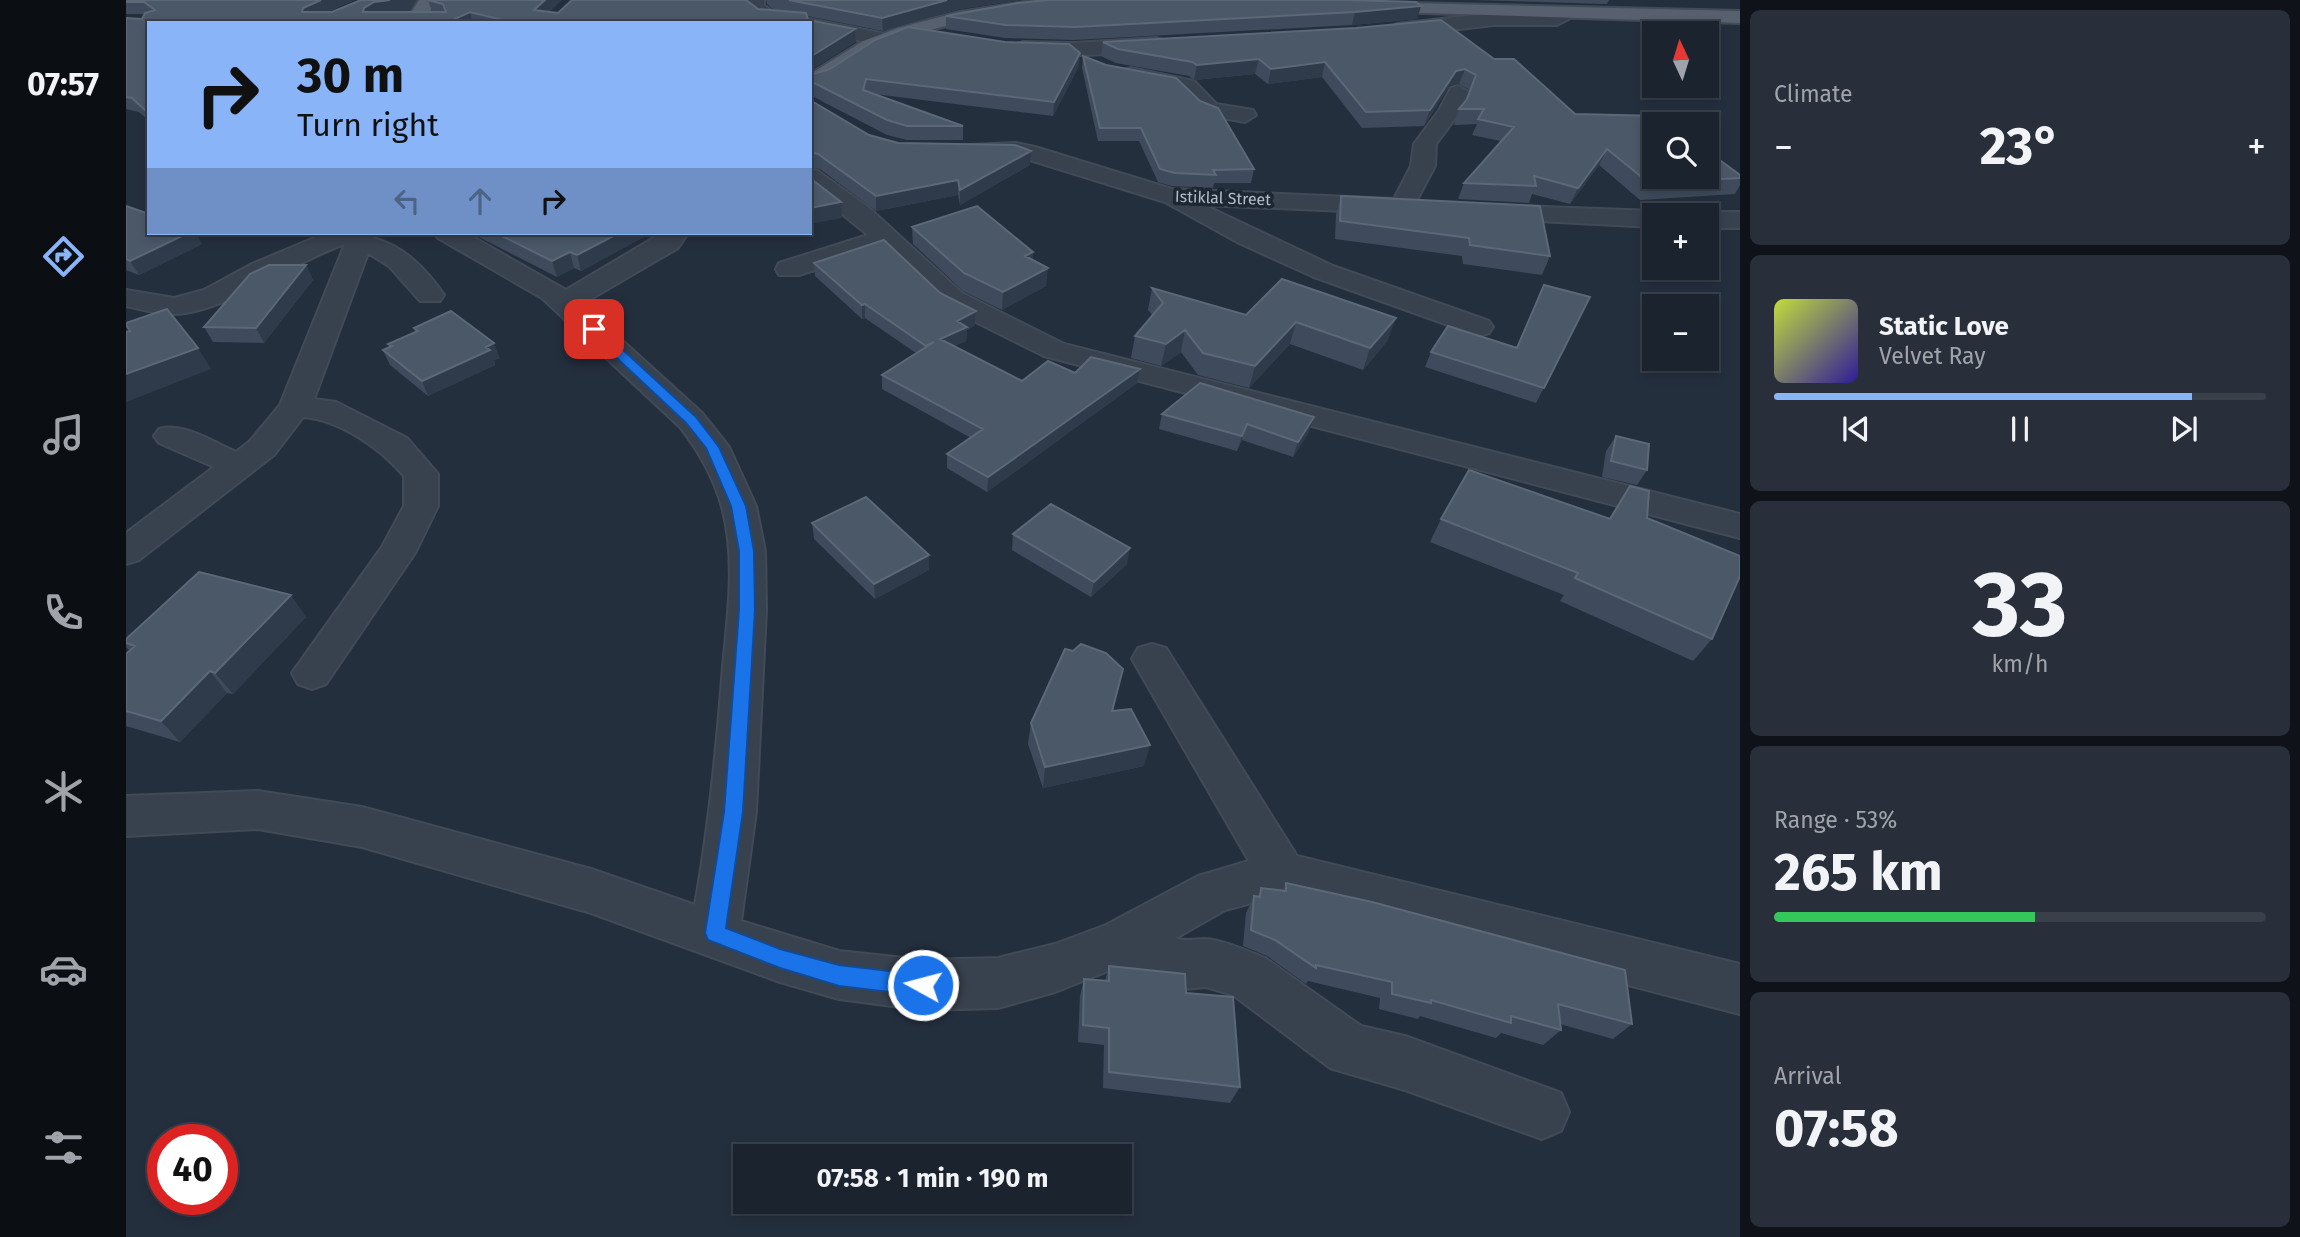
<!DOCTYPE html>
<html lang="en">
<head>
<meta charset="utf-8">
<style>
  :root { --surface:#1b232e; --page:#282f3a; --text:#f1f3f6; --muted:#a0a4aa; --line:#39404a; --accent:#8ab4f8 }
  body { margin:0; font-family:"Fira Sans",sans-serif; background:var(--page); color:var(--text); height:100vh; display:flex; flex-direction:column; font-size:26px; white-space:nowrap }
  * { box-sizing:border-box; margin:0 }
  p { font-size:23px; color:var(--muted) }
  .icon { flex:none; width:38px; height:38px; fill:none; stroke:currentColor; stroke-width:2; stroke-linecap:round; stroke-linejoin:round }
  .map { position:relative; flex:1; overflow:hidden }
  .panel { display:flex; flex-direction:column; gap:10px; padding:10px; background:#0f1319; width:560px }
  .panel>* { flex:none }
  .guide { position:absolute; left:21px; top:21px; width:665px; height:214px; border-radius:0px; box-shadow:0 4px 10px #0003,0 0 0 2px var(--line); background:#8ab4f8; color:#111; overflow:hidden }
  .needle { width:46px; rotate:356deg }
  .fabs { position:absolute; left:1516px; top:21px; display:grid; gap:14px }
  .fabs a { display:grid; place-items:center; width:77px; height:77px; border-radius:0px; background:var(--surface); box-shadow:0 4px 10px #0003,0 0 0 2px var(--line); font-size:35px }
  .speed { position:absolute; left:21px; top:1124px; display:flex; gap:14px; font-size:35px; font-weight:700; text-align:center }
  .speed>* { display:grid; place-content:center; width:91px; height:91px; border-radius:50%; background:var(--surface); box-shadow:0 4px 10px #0003,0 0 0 2px var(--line); line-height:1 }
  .speed .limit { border:10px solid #d22; background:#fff; color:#111 }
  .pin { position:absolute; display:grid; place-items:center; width:60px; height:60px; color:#fff; margin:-30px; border-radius:14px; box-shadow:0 4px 10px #0006 }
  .me { position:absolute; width:77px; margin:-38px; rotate:277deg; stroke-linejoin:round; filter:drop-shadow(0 0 5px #0008) }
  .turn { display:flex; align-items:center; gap:24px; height:147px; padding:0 35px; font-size:32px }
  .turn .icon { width:91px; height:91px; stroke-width:2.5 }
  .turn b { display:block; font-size:49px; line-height:60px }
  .lanes { display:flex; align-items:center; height:66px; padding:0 35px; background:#0003; justify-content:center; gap:35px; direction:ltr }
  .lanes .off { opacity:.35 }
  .big { font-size:52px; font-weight:700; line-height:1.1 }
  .panel .widget { flex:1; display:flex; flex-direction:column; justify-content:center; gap:10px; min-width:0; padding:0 24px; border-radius:10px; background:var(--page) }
  .panel .dial { align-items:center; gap:0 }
  .dial b { font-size:91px; line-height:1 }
  .song { display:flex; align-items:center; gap:21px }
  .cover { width:84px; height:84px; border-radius:10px; background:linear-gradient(135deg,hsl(70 70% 55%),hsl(250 70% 35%)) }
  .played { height:7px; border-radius:4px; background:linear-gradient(90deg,var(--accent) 85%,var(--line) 85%) }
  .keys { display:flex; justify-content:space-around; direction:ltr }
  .heat { display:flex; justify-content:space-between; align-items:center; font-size:38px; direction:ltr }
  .charge { height:10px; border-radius:5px; background:linear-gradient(90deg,#34c759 53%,var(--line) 0) }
  .trip { position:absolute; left:607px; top:1144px; width:399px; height:70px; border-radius:0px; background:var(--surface); box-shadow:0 4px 10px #0003,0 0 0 2px var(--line); font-weight:700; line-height:70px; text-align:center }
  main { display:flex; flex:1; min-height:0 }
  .tabs { display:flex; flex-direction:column; width:126px; justify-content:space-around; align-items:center; background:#0b0e12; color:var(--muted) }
  .tabs .icon { width:49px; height:49px }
  .tabs .active { color:var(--accent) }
  .tabs b { font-size:32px; color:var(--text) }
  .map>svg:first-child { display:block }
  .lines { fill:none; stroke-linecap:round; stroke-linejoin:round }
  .minor-casing { stroke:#414a57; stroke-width:4 }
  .major-casing { stroke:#414a57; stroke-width:4 }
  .minor { fill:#38414e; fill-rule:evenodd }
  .major { fill:#56606e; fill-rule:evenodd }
  .wall { fill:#3f4b5c }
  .shaded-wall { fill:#2f3b4b }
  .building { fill:#4b5868; stroke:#5c6777; stroke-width:2 }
  .route { fill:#1a73e8; stroke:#114b97; stroke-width:2 }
  .labels { text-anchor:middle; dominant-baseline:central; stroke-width:7; stroke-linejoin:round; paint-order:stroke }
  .far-street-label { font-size:16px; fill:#b4bcc9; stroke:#1d2633 }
</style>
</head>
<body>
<main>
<nav class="tabs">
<b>07:57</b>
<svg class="icon active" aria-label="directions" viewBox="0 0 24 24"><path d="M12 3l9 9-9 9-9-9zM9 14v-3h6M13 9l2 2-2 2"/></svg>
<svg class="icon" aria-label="music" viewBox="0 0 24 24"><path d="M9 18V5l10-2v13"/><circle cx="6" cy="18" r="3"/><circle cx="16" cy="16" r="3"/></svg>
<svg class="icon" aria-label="phone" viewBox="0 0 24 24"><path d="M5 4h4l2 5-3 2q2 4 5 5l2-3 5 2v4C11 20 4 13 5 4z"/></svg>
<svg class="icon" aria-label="climate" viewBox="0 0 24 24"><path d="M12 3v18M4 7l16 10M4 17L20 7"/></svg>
<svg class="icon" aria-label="car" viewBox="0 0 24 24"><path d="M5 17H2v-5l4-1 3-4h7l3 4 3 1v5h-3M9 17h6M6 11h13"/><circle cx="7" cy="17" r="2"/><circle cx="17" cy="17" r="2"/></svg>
<svg class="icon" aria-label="filters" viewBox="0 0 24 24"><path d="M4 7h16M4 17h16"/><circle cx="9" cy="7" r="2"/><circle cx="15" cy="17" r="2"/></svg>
</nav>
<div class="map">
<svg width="1614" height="1237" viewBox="0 0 1614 1237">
  <rect width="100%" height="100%" fill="#242f3e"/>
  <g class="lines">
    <defs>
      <path id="minor" d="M620,0h18v5l9,7 108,21 10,6 -10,6 -71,-15v-7c-19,0 -65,6 -64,-23z
        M1445,7l9,6 -23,12h-63l-97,11 -10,-6 10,-6 97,-11h60z
        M1030,38l7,2 3,4 -3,4c-21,5 -139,14 -150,0l10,-6 51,1z
        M1005,68l63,13 22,23 37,6 3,5 -11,7 -44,-8 -21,-25 -56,-11 -3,-4 3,-4z
        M1332,86l11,6 -10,21 -23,31 -1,22 -24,45 -18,2 -189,-8 129,61 156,55 4,6 -4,6 -10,3 -165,-59 -75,-34 -74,-41 -135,-42 -52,-3 -8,-2 -4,-5 4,-5 46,-2 19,4 137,42 222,10 17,-33 3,-22 24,-32 13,-24z
        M684,169l8,2 51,37 93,85 102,51 676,170v24l-696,-182 -102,-51 -60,-57 -83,27h-20l-3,-6 3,-6 89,-28 -58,-47z
        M1365,205l163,6 10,4h-10v12l-172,-9 -4,-5 4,-5z
        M1580,212h34v16h-34v-13h-9z
        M200,233h49l-2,5c31,8 53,31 71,57l-4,6h-20l-31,-35 -21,-13 -54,146 22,3 71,36 31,36v32l-23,47 -89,131 -14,5 -14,-5 -6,-11 90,-126 22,-41v-30c-23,-27 -63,-56 -101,-59l-29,38 -135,105 -13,4v-31l88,-66 -55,-24 -5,-7 5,-7c24,-7 54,13 77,23l14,-11 30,-36 65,-161c-51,17 -120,69 -171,70 -15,1 -33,-5 -48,-8v-16l48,8 30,-8 48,-26z
        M308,233h32l100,57 96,-57h26l-10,15 -96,56 120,109 27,34 27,59 9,45 1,59 -10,202 -15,109 98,30 84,9 75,-2 57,-14 51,-19 92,-49 51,-15 -117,-202 6,-11 14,-4 14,4 131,208 443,108v50l-458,-119 -57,15 -49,28c10,4 18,1 28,1 20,1 43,12 61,19l96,68 44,10 156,57 8,19 -8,19 -19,8 -137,-49 -75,-22 -97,-73 -27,-8 -22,2 -63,-23 -66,26 -57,16 -75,2 -84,-11 -59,-17 -189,-69 -229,-66 -104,-18 -132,7v-40l132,-5 104,16 229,62 104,36c14,-79 22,-158 28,-239 5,-52 13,-108 -1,-159 -8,-29 -24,-57 -42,-80l-138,-129 -104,-60z"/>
      <path id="major" d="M293,0h18l-9,15 18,4 2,4h-39l-2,-4z
        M911,0h71l-9,5c-73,6 -147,13 -215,41 -27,11 -45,35 -74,42v-14l53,-33 35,-13 61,-16z
        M1242,2l372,9v12l-378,-12 -3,-4 3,-4z"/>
    </defs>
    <use href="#minor" class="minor-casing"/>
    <use href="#major" class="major-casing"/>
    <use href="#minor" class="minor"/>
    <use href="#major" class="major"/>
  </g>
  <path class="wall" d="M0,0l206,12 29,-12h56l-8,11 -8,1h31l-4,-12h133l-12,12 9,1 200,-4 24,2 -8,-1 -7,-6 -1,-4h254l-61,9 -76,22 -76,-15 1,4 47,9 1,13 -46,-19h-661v98l-10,-9 -13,-3v-91l16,1 2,-5h-18z
    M1348,0h135l-2,4z
    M1295,6l-4,13 -65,6 -278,15 -69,-2 -59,-9v-13z
    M977,42l391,17 81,55 165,61v10l-5,9 -95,6 -41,-35 -29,39 -38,-10 -3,9 -71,-4 6,-16 37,-42 -29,-6 5,-11 -23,1 5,-16 8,-10 3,-9 -11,-6 -9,1 -26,41 -62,2 -40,-51 -54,7 -13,-10 -61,6 -5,-4 -73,-13 -15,-7z
    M957,56l171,113 -3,14h-37l-1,5 -41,-2 -14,-4 -19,-41h-41l-16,-73z
    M953,66l-26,50 -179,-22 89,32v14h-56l-20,-5 -77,-40v-20z
    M684,100l59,35 29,8 132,22 -70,40 -2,-10 -82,16 -56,-42 -10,-2z
    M1215,196l209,60 -8,19 -79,-11 -1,-8 -127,-17 1,-25z
    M0,206l76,38 -63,31 -13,-5z
    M786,227l121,33 13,26 -44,24 -39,-19 -50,-47z
    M345,233h180l-70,38 -7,-3 -17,9z
    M688,263l126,30 36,18 -1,14 -8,5 -1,11 -12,5 68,35 53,-8 65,-4 -3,14 -150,109 -40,-24v-14l24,-16 -89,-49v-14l34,-22 -51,-35 -3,1 -47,-43z
    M180,265l7,15 -49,63 -51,-1 -9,-15z
    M1156,279l106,61 -25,30 -73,-26 -41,44 -51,-13 -17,-23 -20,14 -30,-8 4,-22 18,-20 -5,-6 4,-22 94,27z
    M1418,285l46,12 -54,106 -111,-36 6,-15 85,-4z
    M288,328l86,30 -6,2 1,5 -67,31 -38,-31 -7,-15 7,-3 -2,-3 27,-12z
    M1036,414l147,18 -16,25 -51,-17 -5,11 -78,-22z
    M1490,436l31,34 -10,15 -35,-8 4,-26z
    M1504,486l82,153 -19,22 -133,-60 4,-6 -134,-53 11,-23h168z
    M686,523l117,47 -54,29 -61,-60z
    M887,534l114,30 -36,33 -79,-47z
    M180,617l-73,77 -6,-1 -47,49 -54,-16v-72l4,-3 -4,-4v-8z
    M997,669l-10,42 31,55 -101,22 -15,-44 3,-21z
    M1160,883l346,141 -19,15 -53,-15 1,6 -18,15 -42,-12 -5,5 -76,-22 -2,3 -39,-10 1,-11 -72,-17 -2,3 -39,-28 -24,-10 3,-33 8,-17 3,1 4,-9 21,3z
    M983,966l77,27 54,94 -10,16 -127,-15 1,-43 -26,-3 2,-46 4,-17 21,2z"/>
  <path class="shaded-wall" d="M195,0h34l-47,21 -6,-9 1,-4z
    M264,0h27l-8,11 -30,3 -16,-2 1,-4 10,-6z
    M419,0h16l-24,23 -3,-13z
    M821,0h73l-61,9 -76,22 -1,-13z
    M1295,6l-4,13 -65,6 3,-13z
    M344,12l3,11h-27z
    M729,29l1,13 -46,29v-14z
    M954,53l-1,13 -26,50 1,-14z
    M1133,59l-4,15 -61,6 3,-15z
    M1199,62l-3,15 -54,7 3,-15z
    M1339,69l-6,15 -9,1 -26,41 6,-16 26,-39z
    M1481,149l-8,16 -29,39 8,-16z
    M905,151l-1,14 -70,40v-15z
    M832,180v15l-82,16v-15z
    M715,202l1,16 -32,6v-16z
    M62,233h8l6,11 -63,31 -9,-14z
    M493,233h32l-70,38 -4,-16z
    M444,252l4,16 -17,9 -5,-16z
    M907,252l-1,18 -7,-14z
    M180,265l7,15 -49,63 -8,-15z
    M922,268l-2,18 -44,24 1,-18z
    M739,304v14l-3,1v-14z
    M850,311l-1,14 -8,5 -1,11 -26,12v-14l17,-18z
    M1270,318l-8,22 -25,30 7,-22z
    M1170,322l-6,22 -41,44 6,-22z
    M1059,330l-4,22 -20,14 5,-22z
    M368,343l6,15 -6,2 1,5 -67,31 -6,-15z
    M72,348l13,21 -85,33v-28z
    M1014,369l-3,14 -150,109 1,-15z
    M1188,417l-5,15 -16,25 5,-15z
    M1121,424l-5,16 -5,11 5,-15z
    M1004,548l-3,16 -36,33 3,-15z
    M803,555v15l-54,29 -1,-15z
    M165,595l15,22 -73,77 -18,-21z
    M84,671l17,22 -47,49 -19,-21z
    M1024,745l-6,21 -101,22 2,-21z"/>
  <path class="building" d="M0,0h195l-18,8 -1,4h30l29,-12h29l-16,2 -10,6 -1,4h83l-3,-8 -15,-4h117l-11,10 24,3 14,-13h174l12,9 48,4 2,7 47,9 -45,28v-34h-295l-45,-11 -24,11h-297v91l-17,-16 -6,-1v-79l16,1 3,-6 10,-3 -11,-8h-18z
    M663,0h158l-65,18z
    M923,0h299l68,2 5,4 -66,6 -280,15 -69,-2 -60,-9 72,-13z
    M1315,20l53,39h20l61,55 85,2 11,8h-17v53h52v-27l34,25v3l-91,5 -42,-34 -29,39 -44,-12 2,10 -72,-3 50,-56 -36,-8 6,-10h-25l8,-10 9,-24 -11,-6 -9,2 -26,39 -64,2 -41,-50 -54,7 -12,-10 -62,6 -5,-3 -74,-13 -15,-7 253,-14z
    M782,27l97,15 64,2 11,9 -26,49 -188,-23 -3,11 100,36h-56l-20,-6 -77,-39v-6l20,-6 45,-29z
    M957,56l23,9 70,13 24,23 18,7 36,61 -41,1 3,5 -41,-2 -15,-4 -19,-41h-41z
    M684,100l59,35 29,8 117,2 16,6 -71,39 -2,-10 -82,16 -58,-42 -8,-2z
    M684,178l31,24 -31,6z
    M1215,196l199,10 10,50 -80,-11 -1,-7 -129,-17z
    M0,206l23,8v19h39l-58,28 -4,-2z
    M851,206l56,46 -8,4 23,12 -45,24 -39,-19 -52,-46z
    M370,233h123l-42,22 -7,-3 -18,9z
    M758,240l56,53 36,18 -19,10 10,6 -27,12 82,42 26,-20 27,12 16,-16 49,12 -152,108 -41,-23 36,-25 -101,-54 52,-33 -8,4 -61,-42 -3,1 -48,-42z
    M143,265h37l-50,63 -52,-1 46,-53z
    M1156,279l114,39 -26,30 -74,-26 -41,44 -52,-13 -18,-23 -19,14 -31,-8 28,-33 -11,-15 94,27z
    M1418,285l46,12 -46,91 -113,-36 17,-26 69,22z
    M41,309l31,39 -72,26v-42l4,-1 -4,-6v-2z
    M325,311l43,32 -8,4 4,3 -68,31 -39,-31 9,-4 -4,-2 30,-13 -4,-3z
    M1074,383l114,34 -16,25 -51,-18 -5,12 -80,-22z
    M1490,436l33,8 -2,26 -36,-9z
    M1343,470l141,49 20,-33 19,5 -2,27 93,38v20l-28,63 -137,-61 3,-5 -137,-54z
    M740,497l63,58 -55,29 -62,-61z
    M925,504l79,44 -36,34 -81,-48z
    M73,572l92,23 -76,78 -5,-2 -49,50 -35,-10v-57l9,-8 -9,-3v-4z
    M955,644l25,9 17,16 -11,42 19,-2 19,36 -105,22 -14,-44 34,-74 8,2z
    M1160,883l86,19 253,68 7,54 -74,-20 3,26 -50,-14v7l-80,-23v3l-39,-9v-12l-76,-17v3l-41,-28 -24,-10 3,-34 6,1 1,-9 25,3z
    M983,966l76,8 1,19 47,4 7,90 -131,-15v-44l-26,-3 1,-46 25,2z"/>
  <path class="route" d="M463,327h9l98,90 23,30 27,59 8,45 1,59 -12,202 -17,116 54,21 59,16 84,10 8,3 3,7 -3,8 -8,3 -84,-10 -59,-18 -72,-28 -3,-7 19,-121 15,-202v-59l-8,-45 -25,-58 -20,-25 -97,-91z"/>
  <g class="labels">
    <g class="far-street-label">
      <text transform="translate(1097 198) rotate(2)">Istiklal Street</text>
    </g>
  </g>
</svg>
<div class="fabs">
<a><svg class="needle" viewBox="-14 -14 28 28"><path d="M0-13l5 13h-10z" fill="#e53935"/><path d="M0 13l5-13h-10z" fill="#a0a4aa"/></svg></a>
<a><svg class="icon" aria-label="search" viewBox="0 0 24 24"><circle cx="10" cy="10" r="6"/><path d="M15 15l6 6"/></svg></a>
<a>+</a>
<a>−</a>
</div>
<div class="speed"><div class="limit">40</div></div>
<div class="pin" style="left:468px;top:329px;background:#d93025"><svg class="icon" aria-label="arrive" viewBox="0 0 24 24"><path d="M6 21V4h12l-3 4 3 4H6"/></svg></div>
<svg class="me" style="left:797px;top:985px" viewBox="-20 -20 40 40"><circle r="17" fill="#1a73e8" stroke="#fff" stroke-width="3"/><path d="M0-11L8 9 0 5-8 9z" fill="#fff"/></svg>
<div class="trip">07:58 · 1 min · 190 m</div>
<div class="guide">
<div class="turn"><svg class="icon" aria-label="right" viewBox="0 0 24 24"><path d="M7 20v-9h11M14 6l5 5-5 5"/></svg><div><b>30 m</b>Turn right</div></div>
<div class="lanes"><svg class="icon off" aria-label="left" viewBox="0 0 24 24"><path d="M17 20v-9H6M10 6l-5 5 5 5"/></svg><svg class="icon off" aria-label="ahead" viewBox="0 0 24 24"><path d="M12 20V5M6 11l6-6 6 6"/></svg><svg class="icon" aria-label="right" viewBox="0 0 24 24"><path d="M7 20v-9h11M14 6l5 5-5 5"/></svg></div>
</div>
</div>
<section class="panel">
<div class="widget"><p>Climate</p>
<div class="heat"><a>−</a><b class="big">23°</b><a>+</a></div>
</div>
<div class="widget">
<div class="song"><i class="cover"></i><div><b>Static Love</b><p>Velvet Ray</p></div></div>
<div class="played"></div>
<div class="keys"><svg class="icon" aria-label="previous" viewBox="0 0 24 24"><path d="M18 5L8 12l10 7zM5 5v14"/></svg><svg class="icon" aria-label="pause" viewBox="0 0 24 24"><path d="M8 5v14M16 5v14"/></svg><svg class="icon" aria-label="next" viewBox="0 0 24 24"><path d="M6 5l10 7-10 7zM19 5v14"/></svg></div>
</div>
<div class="widget dial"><b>33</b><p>km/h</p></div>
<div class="widget"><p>Range · 53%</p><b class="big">265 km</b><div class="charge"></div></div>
<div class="widget"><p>Arrival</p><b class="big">07:58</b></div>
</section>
</main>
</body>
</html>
